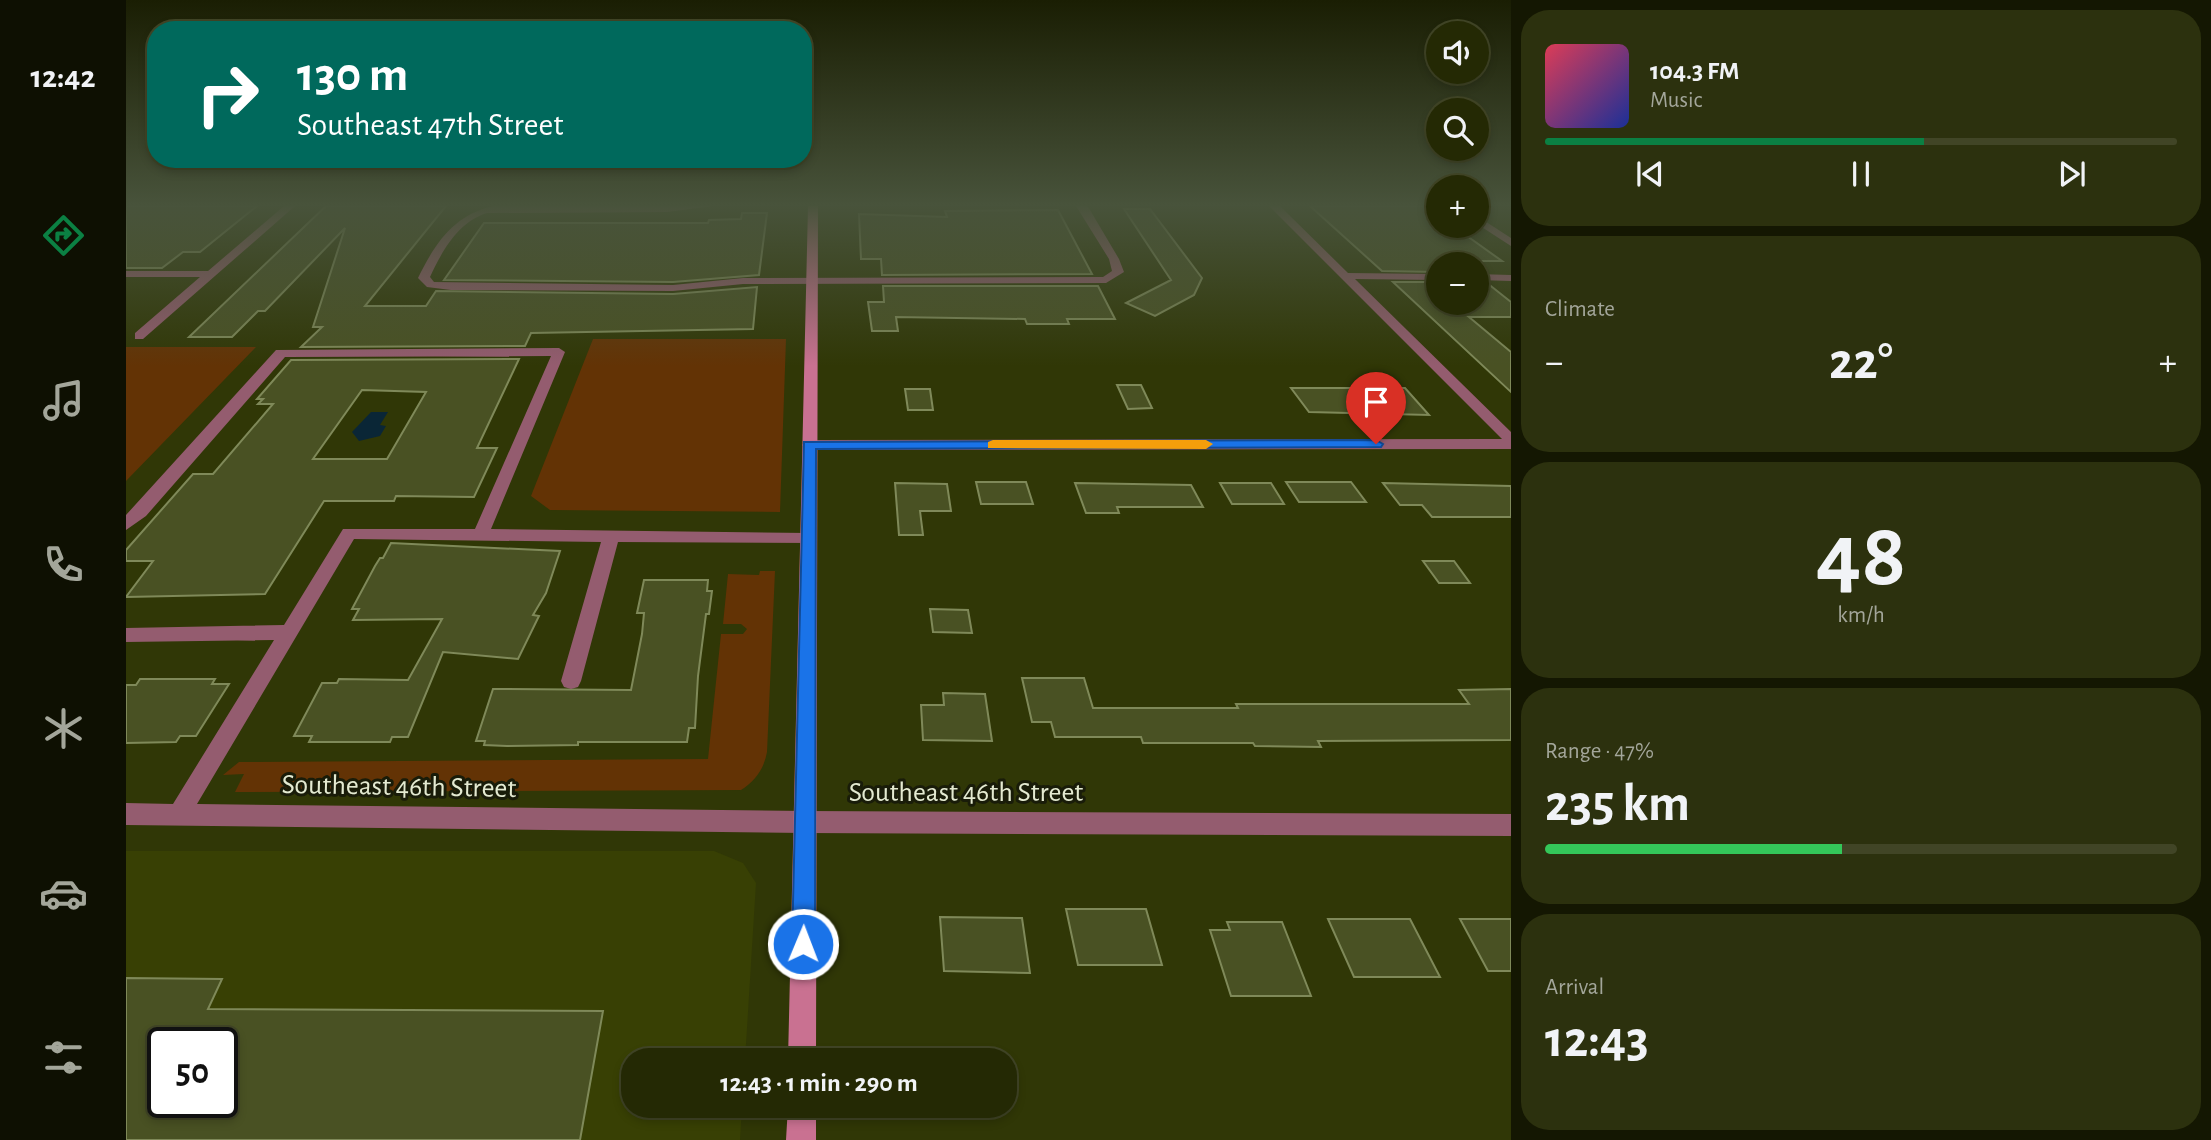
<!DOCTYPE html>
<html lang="en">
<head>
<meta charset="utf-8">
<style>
  :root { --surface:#242904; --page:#2c310e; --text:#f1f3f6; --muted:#a3a69a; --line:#414526; --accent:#0b8043 }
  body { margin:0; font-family:"Alegreya Sans",sans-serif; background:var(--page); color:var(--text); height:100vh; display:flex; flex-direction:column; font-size:26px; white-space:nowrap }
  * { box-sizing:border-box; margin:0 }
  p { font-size:23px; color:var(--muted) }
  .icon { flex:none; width:38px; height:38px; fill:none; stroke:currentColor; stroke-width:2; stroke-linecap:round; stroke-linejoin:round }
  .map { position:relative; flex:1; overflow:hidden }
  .panel { display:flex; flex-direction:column; gap:10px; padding:10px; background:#141702; width:700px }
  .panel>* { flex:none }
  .banner { position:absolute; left:21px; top:21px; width:665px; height:147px; border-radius:28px; box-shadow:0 4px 10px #0003,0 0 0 2px var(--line); background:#00695c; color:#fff; overflow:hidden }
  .tools { position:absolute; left:1300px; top:21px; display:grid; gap:14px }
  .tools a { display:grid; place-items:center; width:63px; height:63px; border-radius:50%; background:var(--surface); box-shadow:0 4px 10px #0003,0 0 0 2px var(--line); font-size:35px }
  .speed { position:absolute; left:21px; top:1027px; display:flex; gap:14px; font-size:35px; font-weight:700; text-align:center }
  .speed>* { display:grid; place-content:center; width:91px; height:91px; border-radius:50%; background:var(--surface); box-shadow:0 4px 10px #0003,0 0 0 2px var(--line); line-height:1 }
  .speed .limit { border:4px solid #111; border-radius:10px; background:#fff; color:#111 }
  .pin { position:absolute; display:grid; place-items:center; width:60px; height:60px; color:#fff; margin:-72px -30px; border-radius:50% 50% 50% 0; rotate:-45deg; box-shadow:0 0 7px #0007 }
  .pin .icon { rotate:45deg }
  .me { position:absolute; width:77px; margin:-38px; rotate:1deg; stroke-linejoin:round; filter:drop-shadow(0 0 5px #0008) }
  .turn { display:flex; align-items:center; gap:24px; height:147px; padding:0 35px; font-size:32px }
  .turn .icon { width:91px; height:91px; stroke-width:2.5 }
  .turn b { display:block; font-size:49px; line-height:60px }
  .big { font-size:52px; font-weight:700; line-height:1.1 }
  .panel .widget { flex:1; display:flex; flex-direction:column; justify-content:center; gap:10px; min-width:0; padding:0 24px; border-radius:28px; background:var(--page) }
  .panel .dial { align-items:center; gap:0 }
  .dial b { font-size:91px; line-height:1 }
  .song { display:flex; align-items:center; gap:21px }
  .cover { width:84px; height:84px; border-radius:10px; background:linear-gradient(135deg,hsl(350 70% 55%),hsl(230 70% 35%)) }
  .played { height:7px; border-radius:4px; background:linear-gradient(90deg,var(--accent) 60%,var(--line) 60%) }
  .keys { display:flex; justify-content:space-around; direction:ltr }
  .heat { display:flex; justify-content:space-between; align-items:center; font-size:38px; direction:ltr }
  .charge { height:10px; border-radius:5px; background:linear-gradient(90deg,#34c759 47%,var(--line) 0) }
  .trip { position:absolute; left:495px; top:1048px; width:396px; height:70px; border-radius:28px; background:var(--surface); box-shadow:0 4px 10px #0003,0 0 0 2px var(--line); font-weight:700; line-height:70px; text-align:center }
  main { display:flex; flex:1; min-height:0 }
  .dock { display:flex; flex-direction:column; width:126px; justify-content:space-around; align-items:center; background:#0e1002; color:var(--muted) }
  .dock .icon { width:49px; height:49px }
  .dock .selected { color:var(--accent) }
  .dock b { font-size:32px; color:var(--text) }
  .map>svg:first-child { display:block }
  .built { fill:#384004; fill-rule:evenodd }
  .green { fill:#633305 }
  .water { fill:#0a2636 }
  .building { fill:#495123; stroke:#7f8959; stroke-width:2; fill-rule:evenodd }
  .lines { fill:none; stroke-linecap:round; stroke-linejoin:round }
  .street { fill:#945c6f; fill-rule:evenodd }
  .secondary { fill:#c97191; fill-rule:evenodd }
  .route { fill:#1a73e8; stroke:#114b97; stroke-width:2 }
  .slow { fill:#f59e0b }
  .labels { text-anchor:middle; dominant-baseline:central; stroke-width:6; stroke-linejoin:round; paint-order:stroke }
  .near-street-label { font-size:28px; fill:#e4ead1; stroke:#191c09 }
</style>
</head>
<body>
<main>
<nav class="dock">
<b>12:42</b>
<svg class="icon selected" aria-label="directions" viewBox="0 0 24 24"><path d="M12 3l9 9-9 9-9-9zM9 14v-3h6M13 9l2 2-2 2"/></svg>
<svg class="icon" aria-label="music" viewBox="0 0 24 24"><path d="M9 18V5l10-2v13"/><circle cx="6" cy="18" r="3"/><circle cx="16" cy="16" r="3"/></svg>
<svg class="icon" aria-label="phone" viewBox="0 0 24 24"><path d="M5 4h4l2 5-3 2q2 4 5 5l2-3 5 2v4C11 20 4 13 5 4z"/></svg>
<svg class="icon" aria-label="climate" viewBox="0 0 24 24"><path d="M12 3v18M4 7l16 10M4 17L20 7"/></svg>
<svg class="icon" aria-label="car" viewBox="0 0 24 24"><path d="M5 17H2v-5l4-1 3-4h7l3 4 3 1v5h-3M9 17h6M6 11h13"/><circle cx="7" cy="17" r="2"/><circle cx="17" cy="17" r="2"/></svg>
<svg class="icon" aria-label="filters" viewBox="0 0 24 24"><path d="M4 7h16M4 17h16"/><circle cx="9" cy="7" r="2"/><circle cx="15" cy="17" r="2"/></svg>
</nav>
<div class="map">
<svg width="1385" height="1140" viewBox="0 0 1385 1140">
  <rect width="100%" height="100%" fill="#303706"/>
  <path class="built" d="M0,851h588l29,12 13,20 -11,177h-111v46h108l-2,34h-614zM37,1043h59v59h-59z"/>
  <path class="green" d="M467,339h193l-6,173 -230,-2 -19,-14z
    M0,347h130l-130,134z
    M634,571h15l-8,181c-3,17 -12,29 -26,38l-506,2 9,-18 -21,1 16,-13 469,-3 13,-125h22l4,-5 -6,-5h-18l5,-50 31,1z"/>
  <path class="water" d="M245,412h17l-8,13 6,1 -6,10 -21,5 -7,-9z"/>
  <path class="building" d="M0,206h131l-57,46h-17l-21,16h-36z
    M200,206h120l-81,100h61l10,-15 237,3 84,-7 -4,42 -222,4 -6,13 -224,1 21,-20h-9l32,-99 -80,83h-7l-26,26h-43z
    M1184,206h117l11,9v11h15l49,35h-43l4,3h-25v8l-56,-1z
    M998,209h26l52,69 -8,17 -39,21 -29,-13 45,-23z
    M932,210l34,64 -210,1 -1,-16h-20l-2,-45 88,3 -2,-6z
    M616,213h25l-8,62 -86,7 -229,-2 40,-57h224l1,-3 32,-1z
    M1267,282h45v21h39v-20h10l24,19v15h-42l42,35v40z
    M757,286h215l17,33h-48l2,5h-42l-2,-5 -129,-2 2,14h-26l-4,-29h16z
    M393,359l-42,89h20l-23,49 -78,-1 -2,5h-70l-59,93 -139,3 27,-36h-27v-11l67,-76h20l60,-70h-15l5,-5h-6l34,-39zM236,390l64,2 -39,67h-74z
    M991,385h24l11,23 -24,1z
    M1165,388h114l24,27 -120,-3z
    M779,389h25l3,21h-25z
    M850,482h50l7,22h-52z
    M1160,482h65l15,20h-67z
    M769,483l52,1 4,27h-31l3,24h-24z
    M949,483l116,2 12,22h-86l2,6h-33z
    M1094,483h51l13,21h-52z
    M1257,483l128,3v31h-79l-10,-12h-22z
    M265,543l169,8 -14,42 -13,22 6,1 -21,43 -75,-7 -35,85h-16l-2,5h-81l3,-6h-18l28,-53h15l2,-4 69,1 34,-61 -89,1 6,-11h-7l23,-43 5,-8h3z
    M1297,561h31l16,22h-31z
    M518,580h64l-1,11h5l-3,23h-3l-8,62 -3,52h-6l-2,14h-109v3l-71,1 -23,-1 1,-4h-9l17,-52 138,1 11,-56 2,-21h-7z
    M804,609l38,1 4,23 -39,-1z
    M896,678h62l9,30h145l-2,-4h233l-10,-14 52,-1v51l-193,1 3,6 -66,-1 -2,-3h-110l-2,-6h-86l-4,-15h-19z
    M14,679h75l-3,5h17l-33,52h-16l-4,6 -50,1v-58h10z
    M817,693l42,1 7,47 -69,-1 -2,-35h23z
    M940,909h80l16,56h-84z
    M814,917l82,1 8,55 -86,-2z
    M1202,919h82l30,58h-86z
    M1334,919h51v52h-23z
    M1101,922h55l29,74h-80l-21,-66h20z
    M0,978l96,1 -14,30 395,2 -23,129h-454zM37,1043h59v59h-59z"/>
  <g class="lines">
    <path class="street" d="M158,206h11l-152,133h-8v-6l65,-56h-74v-6h82z
      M367,206h220l-46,6 -180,1c-29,9 -45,38 -57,64l4,5 239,3 70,-7 360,-1 9,-6 -3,-12 -33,-53h11l3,4 29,49 5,13 -18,11 -363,1 -70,7 -222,-1 -24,-3 -9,-9c17,-35 36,-63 75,-72z
      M1143,206h11l68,67 90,1v6l-83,-1 156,153v17l-702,1 -7,-5 7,-5 693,-1z
      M1351,216l34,22v8l-34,-22z
      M1351,274l34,1v6l-34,-1z
      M433,348l6,4 -74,177 317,4 6,2 2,4 -2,4 -196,-1 -37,139 -3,6 -7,2 -7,-2 -3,-6 40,-139 -247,-3 -157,265 608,7 706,3v22l-706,-3 -679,-8v-22l47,1 101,-164 -148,2v-14l158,-3 59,-96h132l76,-173 -266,1 -139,159 -20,14v-15l150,-165z"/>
    <path class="secondary" d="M682,206h10l-2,854h-28z
      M662,1106h28v34h-30z"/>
  </g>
  <linearGradient id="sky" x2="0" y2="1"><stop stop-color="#1a1e03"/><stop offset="0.56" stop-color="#48533b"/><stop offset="1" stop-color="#48533b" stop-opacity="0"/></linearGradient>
  <rect width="1385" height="366" fill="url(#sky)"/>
  <path class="route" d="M1250,440l7,4 -2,3 -565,2 -1,495 -3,8 -9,3 -8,-3 -3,-8 12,-502z"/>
  <path class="slow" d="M867,440h213l7,4 -7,5 -218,-1v-6z"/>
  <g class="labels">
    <g class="near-street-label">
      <text transform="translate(273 787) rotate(1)">Southeast 46th Street</text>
      <text x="840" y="793">Southeast 46th Street</text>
    </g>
  </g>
</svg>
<div class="tools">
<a><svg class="icon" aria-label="sound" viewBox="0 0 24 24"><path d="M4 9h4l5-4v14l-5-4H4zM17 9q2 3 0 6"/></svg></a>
<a><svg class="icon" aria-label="search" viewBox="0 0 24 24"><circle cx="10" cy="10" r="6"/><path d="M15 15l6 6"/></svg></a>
<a>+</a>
<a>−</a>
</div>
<div class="speed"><div class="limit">50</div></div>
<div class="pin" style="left:1250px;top:444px;background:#d93025"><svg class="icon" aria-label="arrive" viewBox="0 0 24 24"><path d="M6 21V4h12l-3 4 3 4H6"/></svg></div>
<svg class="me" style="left:677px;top:944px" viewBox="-20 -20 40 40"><circle r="17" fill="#1a73e8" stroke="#fff" stroke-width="3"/><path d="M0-11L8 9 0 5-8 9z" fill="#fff"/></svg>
<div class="trip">12:43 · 1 min · 290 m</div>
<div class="banner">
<div class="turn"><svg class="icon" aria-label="right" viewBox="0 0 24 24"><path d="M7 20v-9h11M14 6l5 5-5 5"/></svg><div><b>130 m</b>Southeast 47th Street</div></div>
</div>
</div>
<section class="panel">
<div class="widget">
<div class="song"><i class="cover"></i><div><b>104.3 FM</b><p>Music</p></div></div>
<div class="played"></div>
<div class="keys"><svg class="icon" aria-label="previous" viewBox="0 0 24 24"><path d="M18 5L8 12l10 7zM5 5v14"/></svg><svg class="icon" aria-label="pause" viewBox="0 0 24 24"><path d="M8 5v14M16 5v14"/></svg><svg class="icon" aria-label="next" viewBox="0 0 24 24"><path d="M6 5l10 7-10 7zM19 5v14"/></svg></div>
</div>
<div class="widget"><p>Climate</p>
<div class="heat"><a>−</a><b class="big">22°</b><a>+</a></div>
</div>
<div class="widget dial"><b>48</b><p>km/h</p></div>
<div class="widget"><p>Range · 47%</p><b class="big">235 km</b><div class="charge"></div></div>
<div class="widget"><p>Arrival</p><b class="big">12:43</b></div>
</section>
</main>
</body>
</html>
